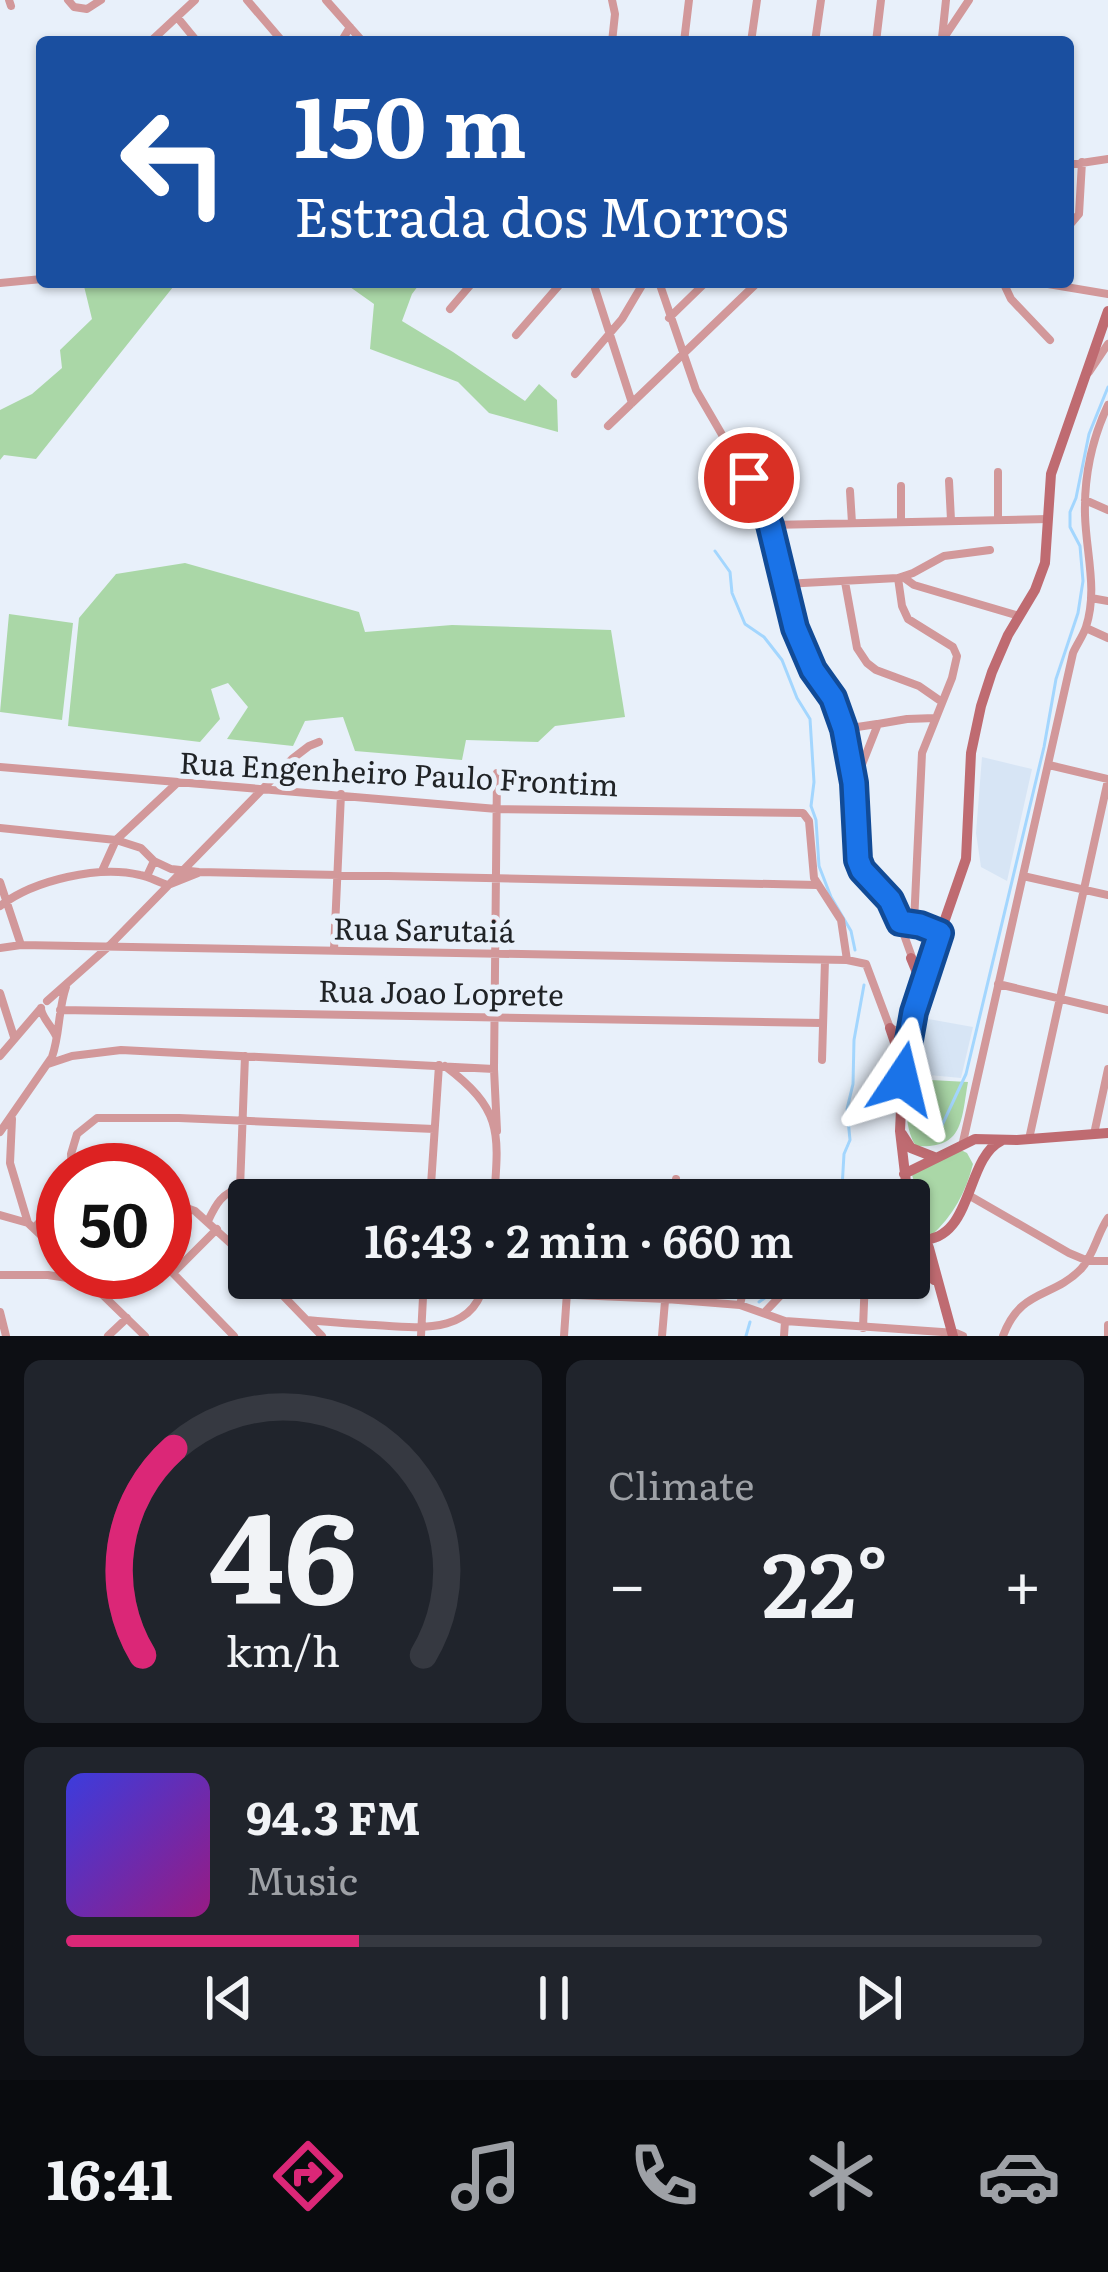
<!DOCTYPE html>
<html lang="en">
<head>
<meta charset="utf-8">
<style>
  :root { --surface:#171b24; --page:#20242c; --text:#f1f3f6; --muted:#9ea1a6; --line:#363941; --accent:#db2777 }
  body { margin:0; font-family:Literata,serif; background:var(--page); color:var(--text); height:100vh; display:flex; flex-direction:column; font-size:45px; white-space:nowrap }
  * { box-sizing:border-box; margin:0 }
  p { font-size:39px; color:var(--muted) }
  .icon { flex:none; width:66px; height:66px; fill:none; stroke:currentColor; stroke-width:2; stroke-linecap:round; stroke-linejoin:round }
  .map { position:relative; height:1336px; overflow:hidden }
  .side { display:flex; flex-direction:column; gap:24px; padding:24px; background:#0d0f14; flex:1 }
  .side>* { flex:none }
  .top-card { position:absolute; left:36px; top:36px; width:1038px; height:252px; border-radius:12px; box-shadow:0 3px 9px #0004; background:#1a4fa0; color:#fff; overflow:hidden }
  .speed { position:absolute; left:36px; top:1143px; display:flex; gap:24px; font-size:60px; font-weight:700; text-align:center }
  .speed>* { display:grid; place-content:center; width:156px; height:156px; border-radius:50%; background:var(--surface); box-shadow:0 3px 9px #0004; line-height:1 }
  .speed .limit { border:18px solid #d22; background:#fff; color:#111 }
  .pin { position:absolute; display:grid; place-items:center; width:102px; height:102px; color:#fff; margin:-51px; border:6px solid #fff; border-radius:50%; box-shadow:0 3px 12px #0007 }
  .me { position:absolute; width:132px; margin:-66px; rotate:10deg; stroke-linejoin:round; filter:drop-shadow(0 0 9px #0008) }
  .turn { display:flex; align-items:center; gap:42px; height:252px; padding:0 60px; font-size:54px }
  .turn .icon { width:156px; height:156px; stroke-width:2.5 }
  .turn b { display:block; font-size:84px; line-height:102px }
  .big { font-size:90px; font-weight:600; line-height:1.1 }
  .side .tile { flex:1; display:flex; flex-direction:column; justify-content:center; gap:18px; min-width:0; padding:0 42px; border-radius:18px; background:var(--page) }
  .side .dial { align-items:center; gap:0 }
  .dial svg { height:312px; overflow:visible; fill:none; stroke:var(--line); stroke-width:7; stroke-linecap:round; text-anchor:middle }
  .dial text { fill:var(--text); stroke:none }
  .song { display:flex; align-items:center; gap:36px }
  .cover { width:144px; height:144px; border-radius:18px; background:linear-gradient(135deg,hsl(240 70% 55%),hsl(310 70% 35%)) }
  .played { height:12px; border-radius:6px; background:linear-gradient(90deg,var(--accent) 30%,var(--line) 30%) }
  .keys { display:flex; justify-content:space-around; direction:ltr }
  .heat { display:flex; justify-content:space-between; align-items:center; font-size:66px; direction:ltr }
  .side .tiles { flex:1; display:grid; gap:24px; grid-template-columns:1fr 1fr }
  .tile:last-child { grid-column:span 2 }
  .trip { position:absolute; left:228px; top:1179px; width:702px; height:120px; border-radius:12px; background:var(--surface); box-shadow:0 3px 9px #0004; font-weight:600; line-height:120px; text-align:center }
  .tab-bar { display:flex; height:192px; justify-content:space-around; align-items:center; background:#090b0e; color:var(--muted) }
  .tab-bar .icon { width:84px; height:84px }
  .tab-bar .current { color:var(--accent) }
  .tab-bar b { font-size:54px; color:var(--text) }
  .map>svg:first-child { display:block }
  .built { fill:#d7e5f5 }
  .green { fill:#aad7a7 }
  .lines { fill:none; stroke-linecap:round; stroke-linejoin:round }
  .stream { stroke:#a3d6fe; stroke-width:3 }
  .street { stroke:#d2989a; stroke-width:8 }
  .secondary { stroke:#bf6b71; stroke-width:10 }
  .route-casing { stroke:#114b97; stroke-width:30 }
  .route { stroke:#1a73e8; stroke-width:21 }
  .labels { text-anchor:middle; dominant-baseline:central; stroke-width:10; stroke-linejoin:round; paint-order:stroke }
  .street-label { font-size:30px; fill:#202326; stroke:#e8f0fa }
</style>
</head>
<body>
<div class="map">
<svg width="1108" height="1336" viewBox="0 0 1108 1336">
  <rect width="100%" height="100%" fill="#e8f0fa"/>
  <path class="built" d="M982,757l50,12 -25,112 -26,-14 -5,-34z
    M917,1017l56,10 -12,51 -53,-5z"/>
  <path class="green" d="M83,282h94l-141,177 -32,-4 -4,5v-50l32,-16 30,-26 -2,-18 32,-31z
    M343,282h78l-9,12 -10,27 51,31 72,49 14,-17 18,16 1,32 -69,-19 -31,-31 -88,-33 4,-45z
    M185,563l174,49 6,20 87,-7 159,5 14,87 -70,9 -17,16 -72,-2 -4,20 -107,-9 -12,-34 -38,4 -12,25 -66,-7 21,-32 -20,-24 -17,6 9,30 -20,23 -132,-16 11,-108 37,-44z
    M9,614l64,9 -11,97 -62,-8z
    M912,1079l56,3c-7,39 -4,67 -52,64 -11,-16 -13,-49 -4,-67z
    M961,1150l6,3 6,11c-7,28 -20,52 -42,72l-19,-61z"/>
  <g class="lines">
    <path class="stream" d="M715,551l15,21 2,21 13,31 19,13 18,23 15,38 13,21 4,63 -3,24 5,14 3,46 12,31 20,34 4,19
      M936,1138l30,-64 78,-327 12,-68 22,-66 5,-32 -3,-35 -10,-19v-15l6,-14 13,-64 19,-47
      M837,1200l5,-12 2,-34 6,-14 -3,-31 6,-25 1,-44 10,-55
      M759,1302l34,-24
      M746,1336l4,-14"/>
    <path class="street" d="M9,0l2,6
      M68,0l6,7 13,2 14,-9
      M247,0l36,42
      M326,0l37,42
      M612,0l3,14 -3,28
      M177,17l18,22
      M942,38l4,-38
      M150,42l45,-42
      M341,42l9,-15
      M684,42l5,-42
      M751,42l6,-42
      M815,42l6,-42
      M876,42l5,-42
      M941,42l28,-42
      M1068,165l40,-6
      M1068,227l11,-13 3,-52
      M593,282l39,121
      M659,282l37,108 67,115 32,123 18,43 21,27 7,23 13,62 4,77 5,10 31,37 19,53
      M1003,282l8,17 39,41
      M1036,282l72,12
      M0,283l42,-4
      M450,309l23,-27
      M669,318l37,-36
      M516,335l46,-53
      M1089,372l19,-28
      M575,374l47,-55 22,-37
      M608,426l150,-144
      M949,481l2,39
      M901,486v36
      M850,491l2,32
      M1085,500l23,10
      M998,519v-47
      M770,525l278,-6
      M903,577l11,8 105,31
      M898,578l4,28 6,13 45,28 4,9 -5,22 -30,75 -8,170
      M845,582l12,66 10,15 9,7 43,16 23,16
      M784,584l114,-6 15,-5 31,-17 46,-6
      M1091,598l17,3
      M1086,628l22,10
      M844,729l33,-5
      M1049,765l59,14
      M0,767l497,42 306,4 6,8 5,57 27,42 6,40
      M855,782l23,-58 29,-5 28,-1
      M0,828l116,12 25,8 13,13 -7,15
      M154,861l17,8 28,3 618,13
      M102,871l14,-31 60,-56
      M1023,876l85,19
      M0,882l21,63
      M0,906c34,-26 99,-41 140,-31 10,2 18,7 28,10l30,-12
      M900,923l20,2 20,8
      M0,948l21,-3 826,15 19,4 24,64 19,8
      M334,950l7,-156
      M998,984l110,26
      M0,993l14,44
      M47,1001l61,-54 184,-188 17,-13 10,-4
      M41,1008c0,9 11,18 15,28
      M60,1010l762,13
      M0,1056l41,-48
      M822,1060l3,-100
      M48,1064l24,-8 49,-6 373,19
      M445,1066c58,44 54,66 49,134
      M12,1119l-2,44 18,60
      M497,1131l-3,-62 3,-296
      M0,1132l52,-75c8,-23 6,-47 14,-70
      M1094,1134l14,-65
      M1029,1139l79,-359
      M963,1142l110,-489c4,-9 10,-17 13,-26 12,-37 0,-74 -1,-112 -1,-37 7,-76 23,-110
      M72,1170l-1,-16 6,-20 20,-16h82l255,11
      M240,1188l5,-132
      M970,1196l99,57 19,8h20
      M165,1200l30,11 54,49
      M430,1200l9,-135
      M571,1200v-16
      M672,1200l4,-21
      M0,1215l28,8 35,33
      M208,1221c8,-17 14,-28 32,-33l151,12
      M34,1228l29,-31
      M165,1265l69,71
      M79,1272l66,64
      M173,1273l44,-44
      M0,1275h48l39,6
      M266,1278l56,58
      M483,1291l183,8 74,6 45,16 171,12 7,3
      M740,1305l6,-27
      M0,1312l6,24
      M764,1313l17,-18 26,-17
      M307,1320c22,2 45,4 68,5 43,3 102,11 110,-47
      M1108,1325v11
      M863,1328l2,-50
      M108,1336l19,-18
      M421,1336l3,-58
      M564,1336l4,-58
      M662,1336l5,-58
      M784,1336l1,-15
      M1003,1336c18,-48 49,-37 78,-67 13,-14 16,-35 27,-51"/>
    <path class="secondary" d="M911,958l10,24
      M890,1028l12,35
      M902,1134l9,14 23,9
      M904,1174l71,-35 42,1 91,-7
      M916,1237l3,13 15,30
      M917,1240c57,4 47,-81 84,-99
      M953,1336l-24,-88 -22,-57 -7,-60 3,-65 14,-66 49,-141 5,-106 10,-47 11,-34 16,-37 27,-45 10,-27 6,-89 57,-163"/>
  </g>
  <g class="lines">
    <defs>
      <path id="route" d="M749,478l21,47 25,103 18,42 20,28 11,31 10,54 4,77 4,10 28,30 10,22 20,3 20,8 -26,79 -12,67"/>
    </defs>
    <use href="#route" class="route-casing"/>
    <use href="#route" class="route"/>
  </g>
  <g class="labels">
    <g class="street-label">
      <text transform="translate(399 772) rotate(3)">Rua Engenheiro Paulo Frontim</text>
      <text transform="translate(424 928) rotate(1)">Rua Sarutaiá</text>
      <text transform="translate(441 991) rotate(1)">Rua Joao Loprete</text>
    </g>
  </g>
</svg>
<div class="speed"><div class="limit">50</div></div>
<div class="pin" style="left:749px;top:478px;background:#d93025"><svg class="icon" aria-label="arrive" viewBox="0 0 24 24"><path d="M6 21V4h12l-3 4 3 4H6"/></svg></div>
<svg class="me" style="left:902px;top:1079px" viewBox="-20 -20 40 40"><path d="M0-17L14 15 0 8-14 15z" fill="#1a73e8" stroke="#fff" stroke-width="4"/></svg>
<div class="trip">16:43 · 2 min · 660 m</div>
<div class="top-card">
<div class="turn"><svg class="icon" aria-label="left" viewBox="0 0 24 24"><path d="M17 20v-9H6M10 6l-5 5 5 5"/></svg><div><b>150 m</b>Estrada dos Morros</div></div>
</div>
</div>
<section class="side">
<div class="tiles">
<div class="tile dial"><svg viewBox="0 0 100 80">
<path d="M14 69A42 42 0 1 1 86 69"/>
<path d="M14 69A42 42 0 0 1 22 16" stroke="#db2777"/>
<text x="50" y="56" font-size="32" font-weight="700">46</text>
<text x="50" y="72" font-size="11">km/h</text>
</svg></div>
<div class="tile"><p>Climate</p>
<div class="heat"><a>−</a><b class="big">22°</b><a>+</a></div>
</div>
<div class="tile">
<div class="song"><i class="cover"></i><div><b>94.3 FM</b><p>Music</p></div></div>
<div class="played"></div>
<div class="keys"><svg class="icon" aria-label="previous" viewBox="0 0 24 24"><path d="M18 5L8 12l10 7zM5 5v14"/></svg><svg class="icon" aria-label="pause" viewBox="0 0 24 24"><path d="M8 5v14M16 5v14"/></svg><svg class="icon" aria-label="next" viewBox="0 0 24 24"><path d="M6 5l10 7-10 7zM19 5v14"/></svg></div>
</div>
</div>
</section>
<nav class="tab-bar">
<b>16:41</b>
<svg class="icon current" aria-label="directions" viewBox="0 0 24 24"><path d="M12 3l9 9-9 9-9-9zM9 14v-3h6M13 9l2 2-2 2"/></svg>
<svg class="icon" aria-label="music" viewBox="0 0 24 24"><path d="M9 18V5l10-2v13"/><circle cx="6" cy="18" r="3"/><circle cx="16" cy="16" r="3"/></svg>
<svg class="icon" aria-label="phone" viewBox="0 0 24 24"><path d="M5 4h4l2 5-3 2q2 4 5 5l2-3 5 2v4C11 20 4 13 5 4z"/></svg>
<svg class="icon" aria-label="climate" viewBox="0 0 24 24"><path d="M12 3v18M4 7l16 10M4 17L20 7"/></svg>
<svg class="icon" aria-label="car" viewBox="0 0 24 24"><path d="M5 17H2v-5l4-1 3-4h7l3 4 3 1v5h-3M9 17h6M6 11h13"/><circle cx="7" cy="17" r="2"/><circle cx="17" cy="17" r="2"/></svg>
</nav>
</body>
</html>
